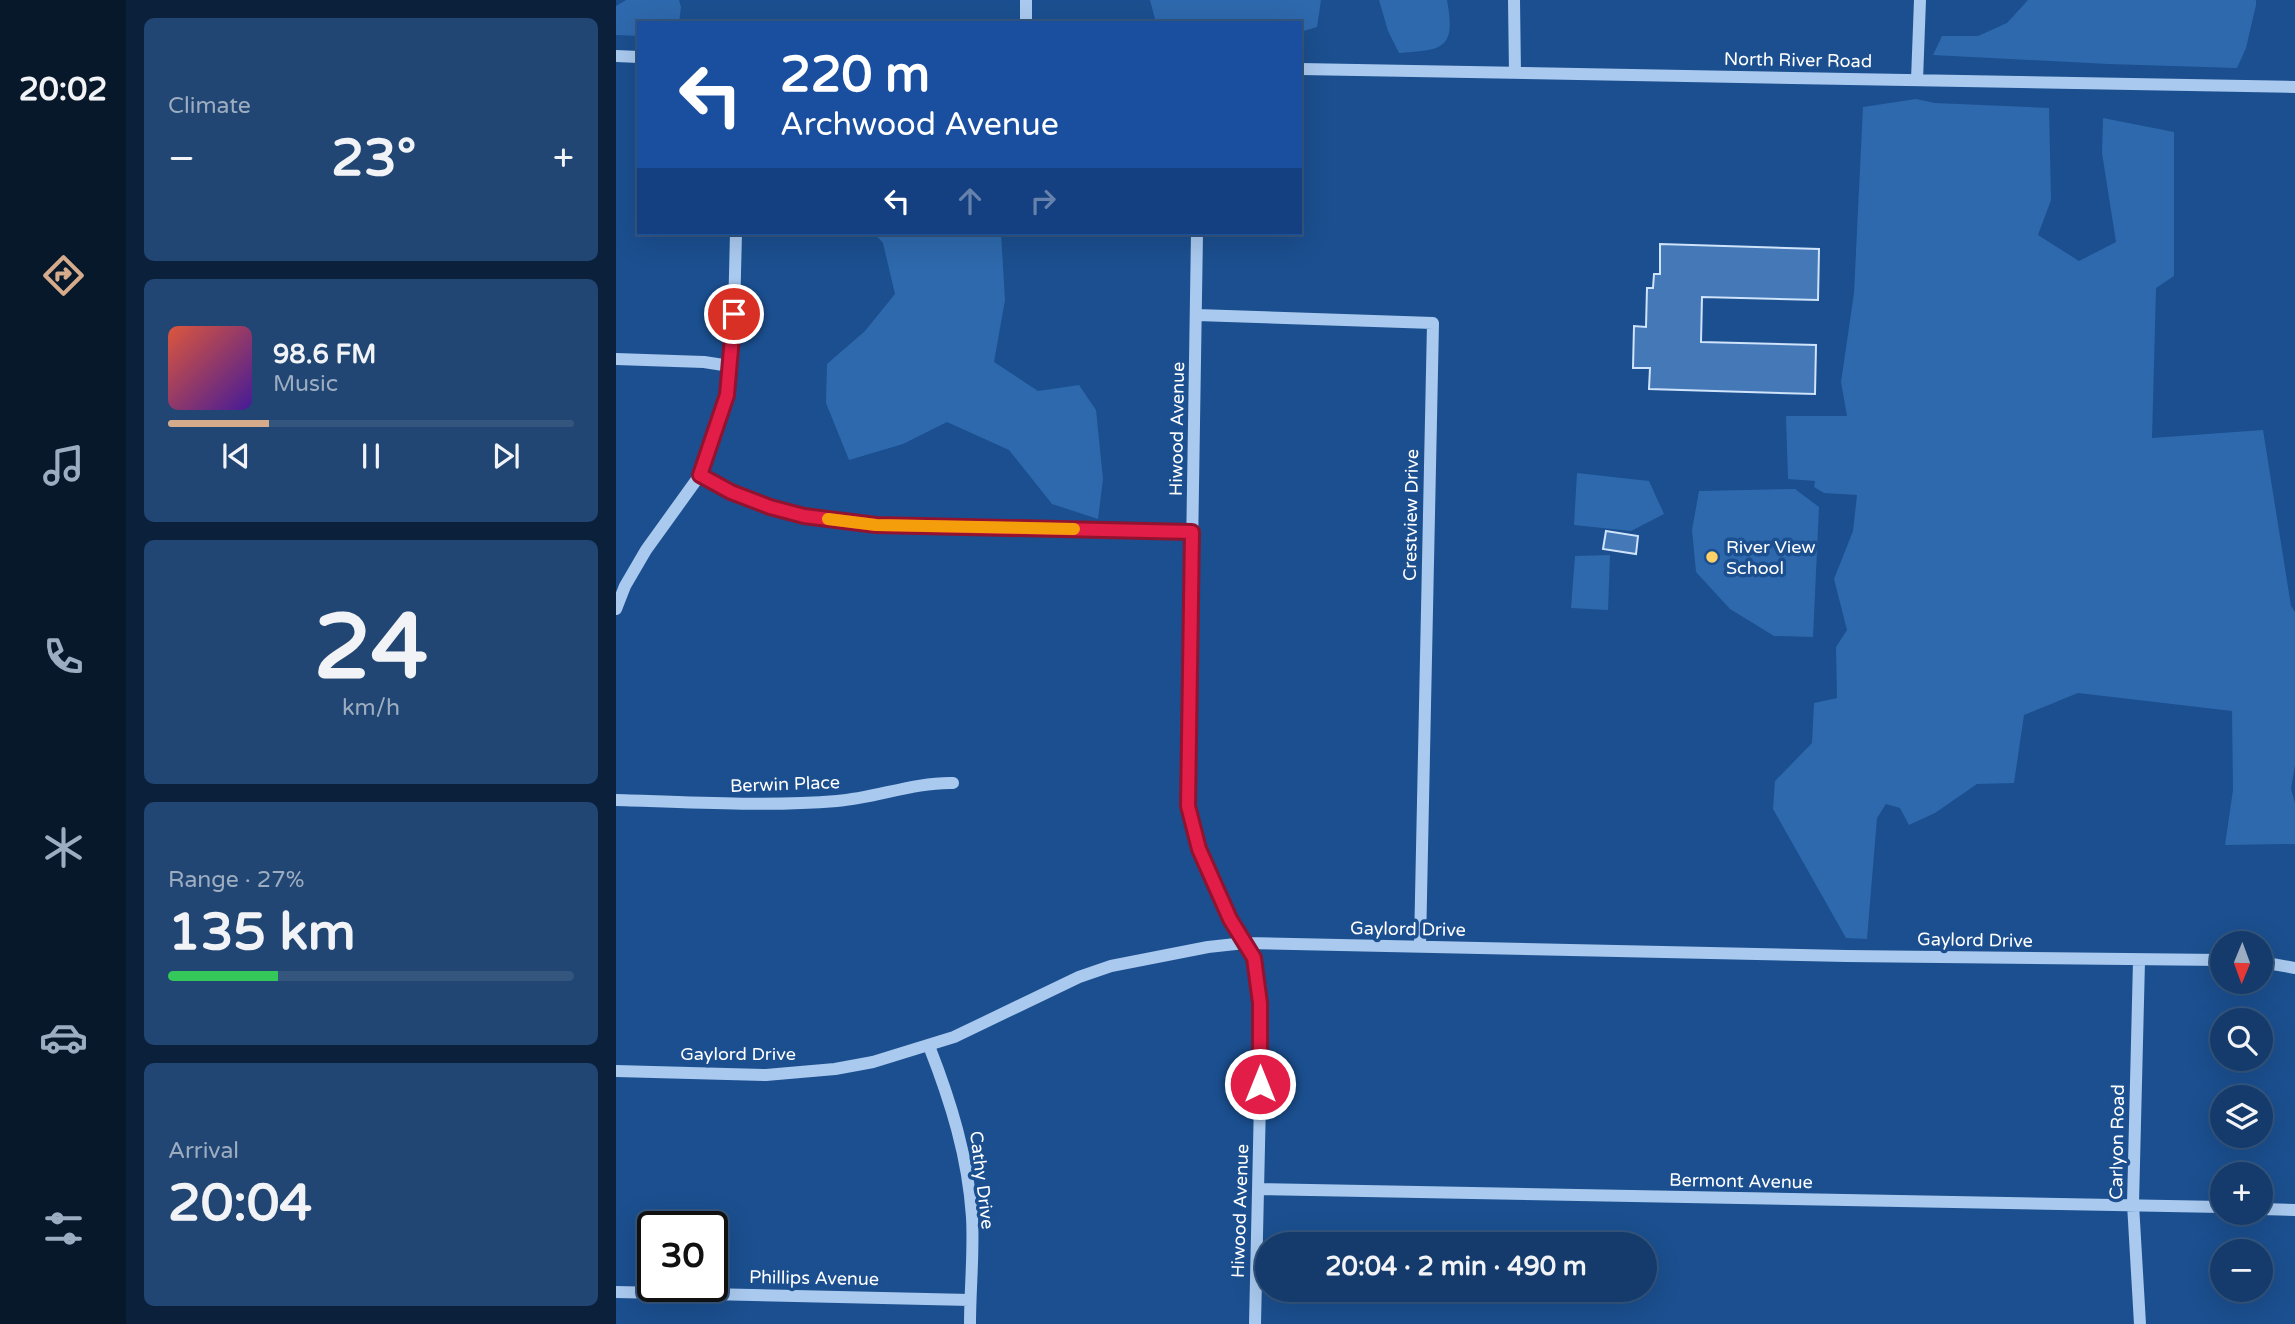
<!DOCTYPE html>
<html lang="en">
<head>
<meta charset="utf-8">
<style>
  :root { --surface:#143b6b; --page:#214673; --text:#f1f3f6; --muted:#9dadc1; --line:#33557e; --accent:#d6ab8b }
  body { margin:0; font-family:"Varela Round",sans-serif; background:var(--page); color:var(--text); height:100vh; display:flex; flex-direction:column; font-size:26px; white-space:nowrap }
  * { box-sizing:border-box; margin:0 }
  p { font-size:23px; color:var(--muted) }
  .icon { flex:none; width:38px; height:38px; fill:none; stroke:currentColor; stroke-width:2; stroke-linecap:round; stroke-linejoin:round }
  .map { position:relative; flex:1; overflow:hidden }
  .sheet { display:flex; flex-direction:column; gap:18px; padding:18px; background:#0b203b; width:490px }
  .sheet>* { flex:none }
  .hud { position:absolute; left:21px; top:21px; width:665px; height:214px; border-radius:0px; box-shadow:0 7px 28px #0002,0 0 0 2px var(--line); background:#1a4fa0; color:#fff; overflow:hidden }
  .needle { width:46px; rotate:181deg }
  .fabs { position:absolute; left:1594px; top:931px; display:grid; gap:14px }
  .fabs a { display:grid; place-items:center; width:63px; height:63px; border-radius:50%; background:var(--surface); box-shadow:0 7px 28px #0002,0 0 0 2px var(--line); font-size:35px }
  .speed { position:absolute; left:21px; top:1211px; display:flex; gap:14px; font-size:35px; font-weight:700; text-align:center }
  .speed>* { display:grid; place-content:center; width:91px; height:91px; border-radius:50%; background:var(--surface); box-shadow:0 7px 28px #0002,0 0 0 2px var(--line); line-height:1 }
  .speed .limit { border:4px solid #111; border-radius:10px; background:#fff; color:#111 }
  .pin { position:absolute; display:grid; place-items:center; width:60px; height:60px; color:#fff; margin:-30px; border:4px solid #fff; border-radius:50%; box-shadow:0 2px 7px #0007 }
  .me { position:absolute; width:77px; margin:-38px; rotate:0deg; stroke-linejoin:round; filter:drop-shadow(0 0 5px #0008) }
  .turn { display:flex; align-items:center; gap:24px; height:147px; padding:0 28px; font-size:32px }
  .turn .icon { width:91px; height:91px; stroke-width:2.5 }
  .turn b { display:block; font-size:49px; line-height:60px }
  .lanes { display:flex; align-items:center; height:66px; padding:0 28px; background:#0003; justify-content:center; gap:35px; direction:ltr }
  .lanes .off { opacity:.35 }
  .big { font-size:52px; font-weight:700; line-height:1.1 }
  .sheet .card { flex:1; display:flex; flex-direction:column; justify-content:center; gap:10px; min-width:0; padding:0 24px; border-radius:10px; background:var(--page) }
  .sheet .dial { align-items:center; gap:0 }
  .dial b { font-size:91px; line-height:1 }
  .song { display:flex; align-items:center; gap:21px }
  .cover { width:84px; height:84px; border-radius:10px; background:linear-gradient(135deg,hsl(10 70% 55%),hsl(260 70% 35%)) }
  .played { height:7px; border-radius:4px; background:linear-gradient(90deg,var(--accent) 25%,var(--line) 25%) }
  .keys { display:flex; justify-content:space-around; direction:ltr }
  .heat { display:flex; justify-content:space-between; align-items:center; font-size:38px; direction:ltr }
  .charge { height:10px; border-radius:5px; background:linear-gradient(90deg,#34c759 27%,var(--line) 0) }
  .trip { position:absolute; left:639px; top:1232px; width:402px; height:70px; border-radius:35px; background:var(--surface); box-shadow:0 7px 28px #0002,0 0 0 2px var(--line); font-weight:700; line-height:70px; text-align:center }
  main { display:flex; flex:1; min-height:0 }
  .tab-bar { display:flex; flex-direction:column; width:126px; justify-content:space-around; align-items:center; background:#08182b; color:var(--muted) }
  .tab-bar .icon { width:49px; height:49px }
  .tab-bar .current { color:var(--accent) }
  .tab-bar b { font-size:32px; color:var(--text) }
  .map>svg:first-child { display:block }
  .green { fill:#2e69ad }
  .building { fill:#4478b7; stroke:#cfe3fa; stroke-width:2 }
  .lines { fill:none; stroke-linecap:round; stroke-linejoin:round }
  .minor { stroke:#a9c9ee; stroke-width:12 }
  .route-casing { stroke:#92132f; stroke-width:18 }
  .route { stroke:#e11d48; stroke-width:12 }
  .slow { stroke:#f59e0b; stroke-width:12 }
  .poi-dot { fill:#ffd166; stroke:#1b4f8f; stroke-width:2.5 }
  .labels { text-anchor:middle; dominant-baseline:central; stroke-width:7; stroke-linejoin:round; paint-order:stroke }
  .street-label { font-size:18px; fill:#fff; stroke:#1b4f8f }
  .poi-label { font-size:18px; fill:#fff; stroke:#1b4f8f; text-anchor:start }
</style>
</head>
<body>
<main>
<nav class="tab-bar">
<b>20:02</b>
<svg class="icon current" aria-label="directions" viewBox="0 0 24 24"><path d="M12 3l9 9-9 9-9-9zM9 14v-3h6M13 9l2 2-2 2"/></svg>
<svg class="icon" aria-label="music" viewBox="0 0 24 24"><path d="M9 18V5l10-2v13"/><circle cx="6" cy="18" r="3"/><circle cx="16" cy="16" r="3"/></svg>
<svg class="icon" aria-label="phone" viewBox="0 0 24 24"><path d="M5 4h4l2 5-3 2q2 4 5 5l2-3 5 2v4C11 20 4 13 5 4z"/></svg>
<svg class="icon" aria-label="climate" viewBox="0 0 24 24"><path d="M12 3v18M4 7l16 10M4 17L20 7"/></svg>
<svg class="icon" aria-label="car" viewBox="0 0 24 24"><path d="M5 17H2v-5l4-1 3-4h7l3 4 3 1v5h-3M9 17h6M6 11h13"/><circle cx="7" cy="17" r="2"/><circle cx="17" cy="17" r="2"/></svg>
<svg class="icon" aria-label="filters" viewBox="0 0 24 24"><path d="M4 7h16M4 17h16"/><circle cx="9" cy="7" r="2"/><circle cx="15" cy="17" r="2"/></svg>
</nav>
<section class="sheet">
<div class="card"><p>Climate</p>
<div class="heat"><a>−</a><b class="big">23°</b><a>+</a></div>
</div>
<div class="card">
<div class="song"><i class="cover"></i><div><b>98.6 FM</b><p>Music</p></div></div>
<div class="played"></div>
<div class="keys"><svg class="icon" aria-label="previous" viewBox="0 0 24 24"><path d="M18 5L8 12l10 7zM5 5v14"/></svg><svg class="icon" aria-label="pause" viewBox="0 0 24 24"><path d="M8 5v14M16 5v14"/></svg><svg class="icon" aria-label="next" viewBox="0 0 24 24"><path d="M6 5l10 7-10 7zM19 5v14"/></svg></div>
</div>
<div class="card dial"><b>24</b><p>km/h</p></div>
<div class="card"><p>Range · 27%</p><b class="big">135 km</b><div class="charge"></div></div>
<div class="card"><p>Arrival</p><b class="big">20:04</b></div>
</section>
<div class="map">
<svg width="1679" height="1324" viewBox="0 0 1679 1324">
  <rect width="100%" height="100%" fill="#1b4f8f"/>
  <path class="green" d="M10,0h53l2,7 -2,16h-40v13l-23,-1v-29z
    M534,0h171l-4,27 -17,5v-9h-144z
    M763,0h68c9,49 -3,50 -48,53l-11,-22z
    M1412,0h228v5l-10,43 -9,20 -129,-4 -175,-9 9,-19h36l29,-13z
    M1300,99l19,4 114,5 2,92 -13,35 41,26 37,-19 -14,-89 1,-35 71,14v144l-18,12 -4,150 111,-8 28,176 4,6v153l-4,24 4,14v41l-70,1 8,-55 -1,-79 -154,-18 -54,22 -10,68 -37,1 -42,29 -26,12 -9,-17 -14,-4 -9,14 -10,121 -21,-1 -73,-129 2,-28 37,-38 2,-40 23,-5 -1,-51 11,-17 -13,-51 19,-48 4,-36 -33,-2 -10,-6 1,-6 -27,-2 -2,-63h61l-6,-34 13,-89 9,-186z
    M258,233h127l4,67 -11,62 44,29 41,-6 17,25 7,69 -5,40 -46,-15 -43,-54 -62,-28 -44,22 -54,16 -23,-57 1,-39 38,-33 30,-37 -12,-51z
    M961,473l72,8 15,33 -33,17 -57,-6z
    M1179,489l24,18 -6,130 -39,-1 -44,-27 -34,-37 -4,-42 7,-39z
    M994,555l-2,55 -37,-2 4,-52z"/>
  <path class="building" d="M1044,244l159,5 -1,51 -116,-3 -1,45 115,3 -1,49 -166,-5 1,-21h-17l1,-42 12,1 1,-39h6l1,-14h6z
    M990,531l32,5 -2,18 -33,-5z"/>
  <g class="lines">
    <path class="minor" d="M898,0l1,73
      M410,23v-23
      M0,56l23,1
      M684,69l995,18
      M1301,80l3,-80
      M581,233l-9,572 11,44 31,70 24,39 6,45 1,54 -6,267
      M581,315l236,8 -13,622
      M0,359l88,3 26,4
      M84,475l31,17 39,15 34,9 72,9 316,7
      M0,609l9,-23 21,-36 54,-75 27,-80 7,-81 2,-81
      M0,800c74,2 147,7 221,1 39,-3 77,-19 116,-18
      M1523,961l-6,243 7,120
      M1645,962l34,6
      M313,1046c22,56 39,111 43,171 2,35 -2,71 -2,107
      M0,1071l150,4 69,-6 38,-7 81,-25 125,-60 32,-11 97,-19 37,-4 601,13 376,4
      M643,1189l963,18
      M1645,1209l34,1
      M0,1292l354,8"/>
  </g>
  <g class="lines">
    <defs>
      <path id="route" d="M118,314l-7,81 -27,80 31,17 39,15 34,9 72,9 316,7 -4,274 11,43 31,70 24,39 6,45v81"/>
    </defs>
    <use href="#route" class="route-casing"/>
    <use href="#route" class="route"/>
    <path class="slow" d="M212,519l48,6 198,4"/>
  </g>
  <circle class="poi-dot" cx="1096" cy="557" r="7"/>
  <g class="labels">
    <g class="street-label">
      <text transform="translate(1182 60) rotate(1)">North River Road</text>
      <text transform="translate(561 429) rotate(-89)">Hiwood Avenue</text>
      <text transform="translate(795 515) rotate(-89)">Crestview Drive</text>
      <text transform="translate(169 784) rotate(-2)">Berwin Place</text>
      <text transform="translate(792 929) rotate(1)">Gaylord Drive</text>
      <text transform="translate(1359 940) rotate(1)">Gaylord Drive</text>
      <text x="122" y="1054">Gaylord Drive</text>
      <text transform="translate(1501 1142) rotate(-89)">Carlyon Road</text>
      <text transform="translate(366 1180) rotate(83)">Cathy Drive</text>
      <text transform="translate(1125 1181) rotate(1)">Bermont Avenue</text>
      <text transform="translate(624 1211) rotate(-88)">Hiwood Avenue</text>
      <text transform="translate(198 1278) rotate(1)">Phillips Avenue</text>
    </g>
    <g class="poi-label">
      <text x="1110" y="547">River View<tspan x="1110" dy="21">School</tspan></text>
    </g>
  </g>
</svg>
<div class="fabs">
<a><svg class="needle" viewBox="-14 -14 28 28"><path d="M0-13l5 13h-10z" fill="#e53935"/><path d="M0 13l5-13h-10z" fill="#9dadc1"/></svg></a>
<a><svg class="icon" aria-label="search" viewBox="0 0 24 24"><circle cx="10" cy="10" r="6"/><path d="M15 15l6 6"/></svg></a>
<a><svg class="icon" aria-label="layers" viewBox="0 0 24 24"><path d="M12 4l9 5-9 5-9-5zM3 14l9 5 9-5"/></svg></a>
<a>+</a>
<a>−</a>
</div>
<div class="speed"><div class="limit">30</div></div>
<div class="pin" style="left:118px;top:314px;background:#d93025"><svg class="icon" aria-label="arrive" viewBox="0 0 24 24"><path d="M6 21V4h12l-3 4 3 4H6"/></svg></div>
<svg class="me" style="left:644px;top:1084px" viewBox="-20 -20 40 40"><circle r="17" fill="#e11d48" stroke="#fff" stroke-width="3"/><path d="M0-11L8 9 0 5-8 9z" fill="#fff"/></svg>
<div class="trip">20:04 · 2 min · 490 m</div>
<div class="hud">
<div class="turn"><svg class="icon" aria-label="left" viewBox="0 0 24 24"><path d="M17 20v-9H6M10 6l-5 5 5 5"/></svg><div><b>220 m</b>Archwood Avenue</div></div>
<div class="lanes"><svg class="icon" aria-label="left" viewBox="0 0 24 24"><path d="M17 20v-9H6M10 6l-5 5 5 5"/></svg><svg class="icon off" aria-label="ahead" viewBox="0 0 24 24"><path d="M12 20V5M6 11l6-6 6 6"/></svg><svg class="icon off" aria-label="right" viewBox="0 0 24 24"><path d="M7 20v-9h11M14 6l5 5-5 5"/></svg></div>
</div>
</div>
</main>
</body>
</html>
